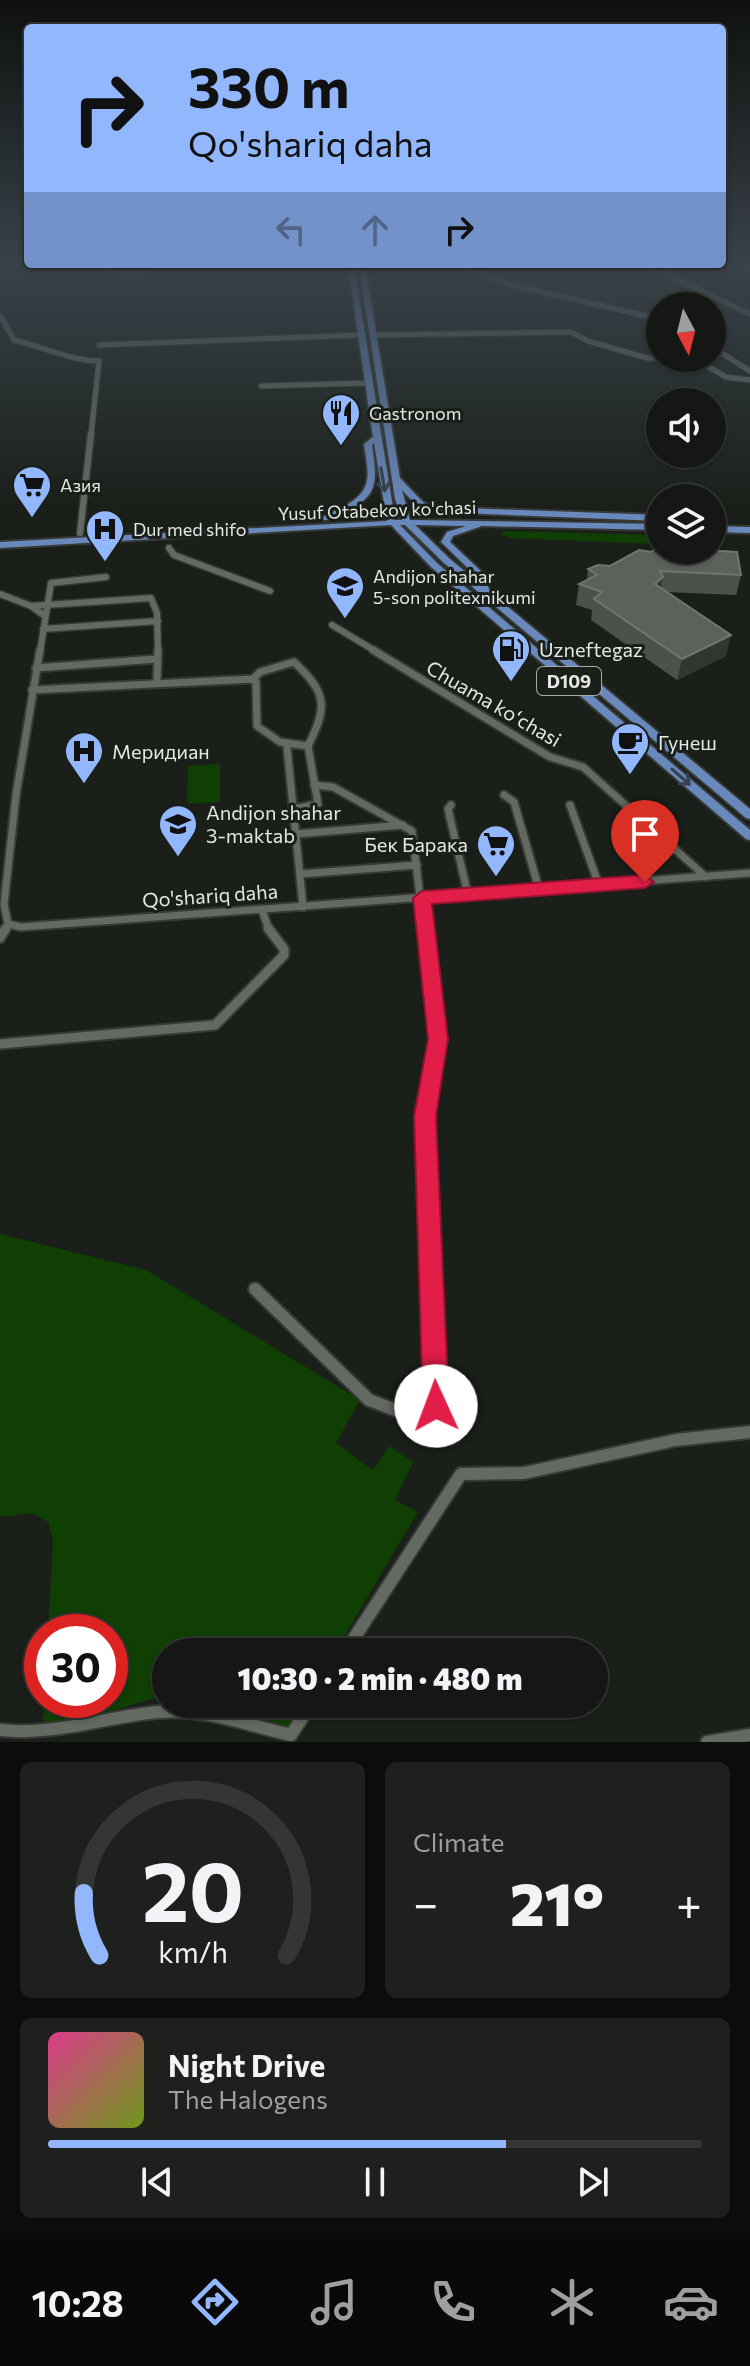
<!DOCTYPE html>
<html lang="en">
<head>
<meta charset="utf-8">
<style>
  :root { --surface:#141713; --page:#1d201c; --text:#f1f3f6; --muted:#9d9fa0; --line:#333633; --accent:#92b7fd }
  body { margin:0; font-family:Commissioner,sans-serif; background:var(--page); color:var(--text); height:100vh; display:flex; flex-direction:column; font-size:30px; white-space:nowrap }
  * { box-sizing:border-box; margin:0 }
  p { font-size:26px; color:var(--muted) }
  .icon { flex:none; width:44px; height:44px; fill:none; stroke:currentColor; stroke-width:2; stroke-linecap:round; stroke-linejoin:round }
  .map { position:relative; height:1742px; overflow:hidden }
  .details { display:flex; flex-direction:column; gap:20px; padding:20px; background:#0b0d0a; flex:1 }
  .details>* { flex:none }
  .guide { position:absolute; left:24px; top:24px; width:702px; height:244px; border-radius:8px; box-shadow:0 2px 6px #0004,0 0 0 2px var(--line); background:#92b7fd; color:#111; overflow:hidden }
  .needle { width:52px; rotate:173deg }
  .controls { position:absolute; left:646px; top:292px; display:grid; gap:16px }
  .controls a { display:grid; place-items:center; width:80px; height:80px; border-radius:50%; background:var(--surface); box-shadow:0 2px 6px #0004,0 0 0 2px var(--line); font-size:40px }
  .speed { position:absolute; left:24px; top:1614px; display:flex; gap:16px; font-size:40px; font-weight:700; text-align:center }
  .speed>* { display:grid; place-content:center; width:104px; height:104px; border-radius:50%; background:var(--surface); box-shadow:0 2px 6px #0004,0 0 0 2px var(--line); line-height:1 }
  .speed .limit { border:12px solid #d22; background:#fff; color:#111 }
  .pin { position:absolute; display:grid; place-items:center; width:68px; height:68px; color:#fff; margin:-82px -34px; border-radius:50% 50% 50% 0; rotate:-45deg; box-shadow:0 0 8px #0007 }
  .pin .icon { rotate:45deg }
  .me { position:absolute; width:88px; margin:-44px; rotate:358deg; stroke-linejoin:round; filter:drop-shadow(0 0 6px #0008) }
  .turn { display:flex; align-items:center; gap:28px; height:168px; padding:0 32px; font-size:36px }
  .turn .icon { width:104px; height:104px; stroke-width:2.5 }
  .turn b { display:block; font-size:56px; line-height:68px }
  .lanes { display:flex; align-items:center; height:76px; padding:0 32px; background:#0003; justify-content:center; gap:40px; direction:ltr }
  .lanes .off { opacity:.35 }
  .big { font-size:60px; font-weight:800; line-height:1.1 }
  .details .card { flex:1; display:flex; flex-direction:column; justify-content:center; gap:12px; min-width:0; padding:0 28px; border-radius:12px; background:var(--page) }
  .details .dial { align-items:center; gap:0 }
  .dial svg { height:208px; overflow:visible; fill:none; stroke:var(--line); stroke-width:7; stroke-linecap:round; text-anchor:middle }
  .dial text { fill:var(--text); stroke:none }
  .song { display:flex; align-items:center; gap:24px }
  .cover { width:96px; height:96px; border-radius:12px; background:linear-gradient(135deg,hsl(330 70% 55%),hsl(80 70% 35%)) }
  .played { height:8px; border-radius:4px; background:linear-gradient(90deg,var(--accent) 70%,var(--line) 70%) }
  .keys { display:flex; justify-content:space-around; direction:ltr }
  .heat { display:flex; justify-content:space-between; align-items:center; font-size:44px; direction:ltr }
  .details .tiles { flex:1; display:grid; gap:20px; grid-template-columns:1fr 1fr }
  .card:last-child { grid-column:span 2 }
  .trip { position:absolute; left:152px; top:1638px; width:456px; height:80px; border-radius:40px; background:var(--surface); box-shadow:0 2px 6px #0004,0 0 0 2px var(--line); font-weight:800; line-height:80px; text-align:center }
  .tabs { display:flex; height:128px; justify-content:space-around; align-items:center; background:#080908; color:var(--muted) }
  .tabs .icon { width:56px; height:56px }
  .tabs .on { color:var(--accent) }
  .tabs b { font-size:36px; color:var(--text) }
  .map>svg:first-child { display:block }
  .green { fill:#103f03 }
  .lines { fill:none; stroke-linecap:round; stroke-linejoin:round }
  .minor-far4-casing { stroke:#363936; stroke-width:7 }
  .minor-far3-casing { stroke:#363936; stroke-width:9 }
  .minor-far2-casing { stroke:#363936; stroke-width:11 }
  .minor-far1-casing { stroke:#363936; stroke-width:13 }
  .minor-casing { stroke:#363936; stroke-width:16 }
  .primary-casing { stroke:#363936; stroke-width:4 }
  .minor-far4 { stroke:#646962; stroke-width:5 }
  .minor-far3 { stroke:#646962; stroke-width:6 }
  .minor-far2 { stroke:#646962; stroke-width:7 }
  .minor-far1 { stroke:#646962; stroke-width:9 }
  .minor { stroke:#646962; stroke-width:12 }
  .primary { fill:#6988bb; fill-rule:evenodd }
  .wall { fill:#4c514b }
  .shaded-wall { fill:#313630 }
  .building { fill:#5d615c; stroke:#727671; stroke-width:2 }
  .oneway { stroke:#364452 }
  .route { fill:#e11d48; stroke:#92132f; stroke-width:2 }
  .labels { text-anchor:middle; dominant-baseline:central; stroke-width:6; stroke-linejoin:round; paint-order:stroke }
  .far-poi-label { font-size:18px; fill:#e4e7e3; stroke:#1a1f19; text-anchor:start }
  .far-street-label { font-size:18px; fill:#e4e7e3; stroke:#1a1f19 }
  .shield { fill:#1a1f19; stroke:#a7aba6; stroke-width:2 }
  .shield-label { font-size:18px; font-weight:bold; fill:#e4e7e3 }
  .poi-label { font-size:20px; fill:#e4e7e3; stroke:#1a1f19; text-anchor:start }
  .street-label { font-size:20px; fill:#e4e7e3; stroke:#1a1f19 }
</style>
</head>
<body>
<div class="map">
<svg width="750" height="1742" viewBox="0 0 750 1742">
  <rect width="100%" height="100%" fill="#1a1f19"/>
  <path class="green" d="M504,531l156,4v9l-150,-6 -10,-4z
    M220,764v38l-33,2 1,-38z
    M0,1234l146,36 214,130 -24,43 37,27 16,-24 24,16 -18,38 23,12 -83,140h-169v43l-75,22 -48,8 1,-25h66v-68h-62l5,-92 -5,-18 -16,-9 -32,4z
    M206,1704h98l-14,24z"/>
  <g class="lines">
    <defs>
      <path id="minor-far4" d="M106,265l15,8 25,-1v-7
        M462,265l49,20 149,34
        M648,265l102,49
        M745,265l5,5
        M0,315l14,25c29,7 55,20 85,21l-8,74
        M372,335l199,-3 17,9 59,17 48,1 31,18 24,3
        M99,345l262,-10
        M712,347l38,24
        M261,386l106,-3"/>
      <path id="minor-far3" d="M80,533l11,-100
        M169,548l5,7 96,36
        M0,594l31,12 14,10
        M31,606l120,-8 6,15 1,39
        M332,625l45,27
        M43,629l115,-8
        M40,652l11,-69 55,-6"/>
      <path id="minor-far2" d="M40,650l-24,145 -12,109 4,20 13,3 729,-54
        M373,650l177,107 33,10 123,110
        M36,668l120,-9
        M253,679l7,-7 34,-10c33,31 34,44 14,84
        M157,681l1,-31
        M32,690l221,-11 3,3 1,44 23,16 28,4 10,58 -25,5
        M287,747l16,160
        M314,785l19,2 79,44 12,99
        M504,795l10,7 25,87
        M451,805l-3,4 20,86
        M570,805l29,80
        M296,834l107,-9
        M300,874l117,-9
        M262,910l7,20
        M5,930l3,-6"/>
      <path id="minor-far1" d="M424,928l14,111 -13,77 6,170
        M0,938l6,-10
        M0,1044l215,-19 69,-70v-6l-16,-21"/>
      <path id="minor" d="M255,1289l114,111 29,11 38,-5 -5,-122
        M345,1652l116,-178 63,-1 152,-33 74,-8
        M0,1730c55,6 104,-13 158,-18 46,-4 89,13 133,23l20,-31
        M707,1742l43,-7"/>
      <path id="primary" d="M348,265h6l41,255h7l-7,-21 -36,-234h6l35,213 23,24 13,5 224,8v6l-225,-9 -18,-6 -15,-16 8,30 250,4v6l-178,-4 -29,10 -3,6 34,32 6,18 260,217v10l-4,-1 -302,-255 -39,-38h-5l37,38 313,267v10l-4,-1 -315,-272 -40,-42 -391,23v-6l387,-21 -13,-78 -2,2c5,36 8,51 -29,68 -9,4 -15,9 -23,6 7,-5 15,-8 23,-12 32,-17 25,-33 21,-63l9,-7zM415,525l51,1 -19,6 -6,10 36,35 1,5 -28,-23z
        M712,526l38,1v6l-38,-1z"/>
    </defs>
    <use href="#minor-far4" class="minor-far4-casing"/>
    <use href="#minor-far3" class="minor-far3-casing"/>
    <use href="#minor-far2" class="minor-far2-casing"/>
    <use href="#minor-far1" class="minor-far1-casing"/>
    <use href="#minor" class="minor-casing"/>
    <use href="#primary" class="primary-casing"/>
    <use href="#minor-far4" class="minor-far4"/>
    <use href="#minor-far3" class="minor-far3"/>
    <use href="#minor-far2" class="minor-far2"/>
    <use href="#minor-far1" class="minor-far1"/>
    <use href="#minor" class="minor"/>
    <use href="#primary" class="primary"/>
  </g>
  <path class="wall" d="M598,565l143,10 -5,20 -69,-3 59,64 -49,24 -86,-60 1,-10 -16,-5 3,-21 8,-4 1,-11z"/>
  <path class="shaded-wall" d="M663,577l-4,21 -4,-14z
    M731,635l-5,21 -49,24 5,-21z"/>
  <path class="building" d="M657,547h3v3h44l33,2 4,23 -81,-4 3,6 -8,7 76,51 -49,24 -88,-60 8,-7 -23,-8 18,-9 -9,-6 10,-4 12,1 29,-16 12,2z"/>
  <defs><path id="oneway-shaft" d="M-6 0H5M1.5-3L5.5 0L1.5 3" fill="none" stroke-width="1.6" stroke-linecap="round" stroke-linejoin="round" transform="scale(2)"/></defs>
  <g class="oneway">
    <use href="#oneway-shaft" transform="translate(383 480) rotate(80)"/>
    <use href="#oneway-shaft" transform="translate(681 777) rotate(41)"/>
  </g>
  <linearGradient id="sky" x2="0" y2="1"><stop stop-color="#0e110e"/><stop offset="0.52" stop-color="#384249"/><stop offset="1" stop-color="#384249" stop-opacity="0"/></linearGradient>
  <rect width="750" height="509" fill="url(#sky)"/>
  <path class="route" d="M645,875l9,7 -9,6 -213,16 16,135 -12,77 13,290 -4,9 -9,4 -9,-4 -4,-9 -9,-290 14,-77 -15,-141 9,-7z"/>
  <defs>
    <symbol id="restaurant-pin" viewBox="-11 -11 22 30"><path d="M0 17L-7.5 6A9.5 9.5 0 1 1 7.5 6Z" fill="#92b7fd" stroke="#1a1f19"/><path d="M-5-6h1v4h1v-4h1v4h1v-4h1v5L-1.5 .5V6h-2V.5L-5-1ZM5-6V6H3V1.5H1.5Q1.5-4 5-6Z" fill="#111"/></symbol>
    <symbol id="supermarket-pin" viewBox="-11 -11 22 30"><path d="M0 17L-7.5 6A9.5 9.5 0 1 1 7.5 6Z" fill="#92b7fd" stroke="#1a1f19"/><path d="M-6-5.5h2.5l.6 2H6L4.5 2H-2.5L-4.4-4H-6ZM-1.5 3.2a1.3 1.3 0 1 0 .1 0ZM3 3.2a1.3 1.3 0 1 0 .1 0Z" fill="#111"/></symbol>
    <symbol id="hospital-pin" viewBox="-11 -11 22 30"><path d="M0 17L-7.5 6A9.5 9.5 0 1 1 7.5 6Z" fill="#92b7fd" stroke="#1a1f19"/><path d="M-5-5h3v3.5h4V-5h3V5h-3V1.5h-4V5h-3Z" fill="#111"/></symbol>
    <symbol id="university-pin" viewBox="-11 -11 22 30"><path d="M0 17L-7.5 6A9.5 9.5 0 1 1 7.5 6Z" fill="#92b7fd" stroke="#1a1f19"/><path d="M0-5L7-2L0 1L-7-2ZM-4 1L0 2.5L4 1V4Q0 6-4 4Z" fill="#111"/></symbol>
    <symbol id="fuel-pin" viewBox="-11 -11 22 30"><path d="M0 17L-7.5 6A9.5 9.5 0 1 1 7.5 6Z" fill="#92b7fd" stroke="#1a1f19"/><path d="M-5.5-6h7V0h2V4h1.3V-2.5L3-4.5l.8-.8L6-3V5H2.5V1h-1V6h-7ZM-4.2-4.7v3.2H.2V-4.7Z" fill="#111"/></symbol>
    <symbol id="cafe-pin" viewBox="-11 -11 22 30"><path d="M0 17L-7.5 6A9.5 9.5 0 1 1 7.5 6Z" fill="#92b7fd" stroke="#1a1f19"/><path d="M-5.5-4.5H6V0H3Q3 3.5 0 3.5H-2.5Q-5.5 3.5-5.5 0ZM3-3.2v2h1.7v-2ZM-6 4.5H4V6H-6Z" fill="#111"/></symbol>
    <symbol id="school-pin" viewBox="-11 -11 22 30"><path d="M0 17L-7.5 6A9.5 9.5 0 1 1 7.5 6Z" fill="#92b7fd" stroke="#1a1f19"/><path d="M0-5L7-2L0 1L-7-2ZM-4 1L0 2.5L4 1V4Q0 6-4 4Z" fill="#111"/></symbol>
  </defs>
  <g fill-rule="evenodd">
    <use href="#restaurant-pin" x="319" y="391" width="44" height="60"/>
    <use href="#supermarket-pin" x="10" y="463" width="44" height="60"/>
    <use href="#hospital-pin" x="83" y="507" width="44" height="60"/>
    <use href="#university-pin" x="323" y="564" width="44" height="60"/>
    <use href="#fuel-pin" x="489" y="627" width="44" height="60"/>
    <use href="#cafe-pin" x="608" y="720" width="44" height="60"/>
    <use href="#hospital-pin" x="62" y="729" width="44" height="60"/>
    <use href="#school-pin" x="156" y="802" width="44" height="60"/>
    <use href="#supermarket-pin" x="474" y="822" width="44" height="60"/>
  </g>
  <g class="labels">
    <g class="far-poi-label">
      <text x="369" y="413">Gastronom</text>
      <text x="60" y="485">Азия</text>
      <text x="133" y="529">Dur med shifo</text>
      <text x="373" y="576">Andijon shahar<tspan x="373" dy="21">5-son politexnikumi</tspan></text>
    </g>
    <g class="far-street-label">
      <text transform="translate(377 510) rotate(-2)">Yusuf Otabekov ko'chasi</text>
    </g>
    <rect class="shield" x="537" y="667" width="64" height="28" rx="6"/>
    <g class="shield-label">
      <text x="569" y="681">D109</text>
    </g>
    <g class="poi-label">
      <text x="539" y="649">Uzneftegaz</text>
      <text x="658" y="742">Гунеш</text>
      <text x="112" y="751">Меридиан</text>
      <text x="206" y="812">Andijon shahar<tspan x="206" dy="23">3-maktab</tspan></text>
      <text x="468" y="844" text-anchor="end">Бек Барака</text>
    </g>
    <g class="street-label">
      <text transform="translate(494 703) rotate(30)">Chuama koʻchasi</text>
      <text transform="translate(210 895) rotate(-4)">Qo'shariq daha</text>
    </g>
  </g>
</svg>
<div class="controls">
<a><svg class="needle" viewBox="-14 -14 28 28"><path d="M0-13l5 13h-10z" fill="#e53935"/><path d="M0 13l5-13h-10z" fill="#9d9fa0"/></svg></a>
<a><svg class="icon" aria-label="sound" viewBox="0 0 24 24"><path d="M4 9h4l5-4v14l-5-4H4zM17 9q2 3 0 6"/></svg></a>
<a><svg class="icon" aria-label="layers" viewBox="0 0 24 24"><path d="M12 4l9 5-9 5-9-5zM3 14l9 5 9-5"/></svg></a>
</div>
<div class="speed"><div class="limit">30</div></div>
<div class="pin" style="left:645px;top:882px;background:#d93025"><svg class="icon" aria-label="arrive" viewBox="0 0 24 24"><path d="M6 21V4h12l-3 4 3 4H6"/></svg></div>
<svg class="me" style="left:436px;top:1406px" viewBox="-20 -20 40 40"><circle r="19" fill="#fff"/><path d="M0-13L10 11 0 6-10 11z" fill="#e11d48"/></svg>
<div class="trip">10:30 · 2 min · 480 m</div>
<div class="guide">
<div class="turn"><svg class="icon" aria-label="right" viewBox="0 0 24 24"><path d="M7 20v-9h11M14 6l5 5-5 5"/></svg><div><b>330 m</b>Qo'shariq daha</div></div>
<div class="lanes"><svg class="icon off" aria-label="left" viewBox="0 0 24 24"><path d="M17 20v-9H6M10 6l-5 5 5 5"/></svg><svg class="icon off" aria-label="ahead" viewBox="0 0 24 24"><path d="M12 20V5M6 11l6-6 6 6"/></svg><svg class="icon" aria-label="right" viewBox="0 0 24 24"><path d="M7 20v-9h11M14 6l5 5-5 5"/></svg></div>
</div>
</div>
<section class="details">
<div class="tiles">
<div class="card dial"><svg viewBox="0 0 100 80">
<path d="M14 69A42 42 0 1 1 86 69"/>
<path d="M14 69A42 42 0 0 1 8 45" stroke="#92b7fd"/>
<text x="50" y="56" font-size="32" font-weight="700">20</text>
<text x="50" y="72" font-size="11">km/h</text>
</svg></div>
<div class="card"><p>Climate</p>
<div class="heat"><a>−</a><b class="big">21°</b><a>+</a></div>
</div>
<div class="card">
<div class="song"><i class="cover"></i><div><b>Night Drive</b><p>The Halogens</p></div></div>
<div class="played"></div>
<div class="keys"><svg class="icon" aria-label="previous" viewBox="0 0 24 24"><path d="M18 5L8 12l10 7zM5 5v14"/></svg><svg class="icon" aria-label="pause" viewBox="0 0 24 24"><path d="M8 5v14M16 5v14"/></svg><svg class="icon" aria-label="next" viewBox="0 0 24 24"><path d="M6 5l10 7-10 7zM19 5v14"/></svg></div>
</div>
</div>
</section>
<nav class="tabs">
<b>10:28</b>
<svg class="icon on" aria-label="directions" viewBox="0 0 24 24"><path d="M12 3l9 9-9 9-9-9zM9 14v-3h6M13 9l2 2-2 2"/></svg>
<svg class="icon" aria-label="music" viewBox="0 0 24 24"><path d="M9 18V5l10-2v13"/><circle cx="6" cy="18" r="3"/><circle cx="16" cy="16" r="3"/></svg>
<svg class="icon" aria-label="phone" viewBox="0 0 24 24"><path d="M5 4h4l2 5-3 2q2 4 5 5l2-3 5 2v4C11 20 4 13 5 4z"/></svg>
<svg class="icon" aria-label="climate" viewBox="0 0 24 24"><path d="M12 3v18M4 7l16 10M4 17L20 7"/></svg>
<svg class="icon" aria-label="car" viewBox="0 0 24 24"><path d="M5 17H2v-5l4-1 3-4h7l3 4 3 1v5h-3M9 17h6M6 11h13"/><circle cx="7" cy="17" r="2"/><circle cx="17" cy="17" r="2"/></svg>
</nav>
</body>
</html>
